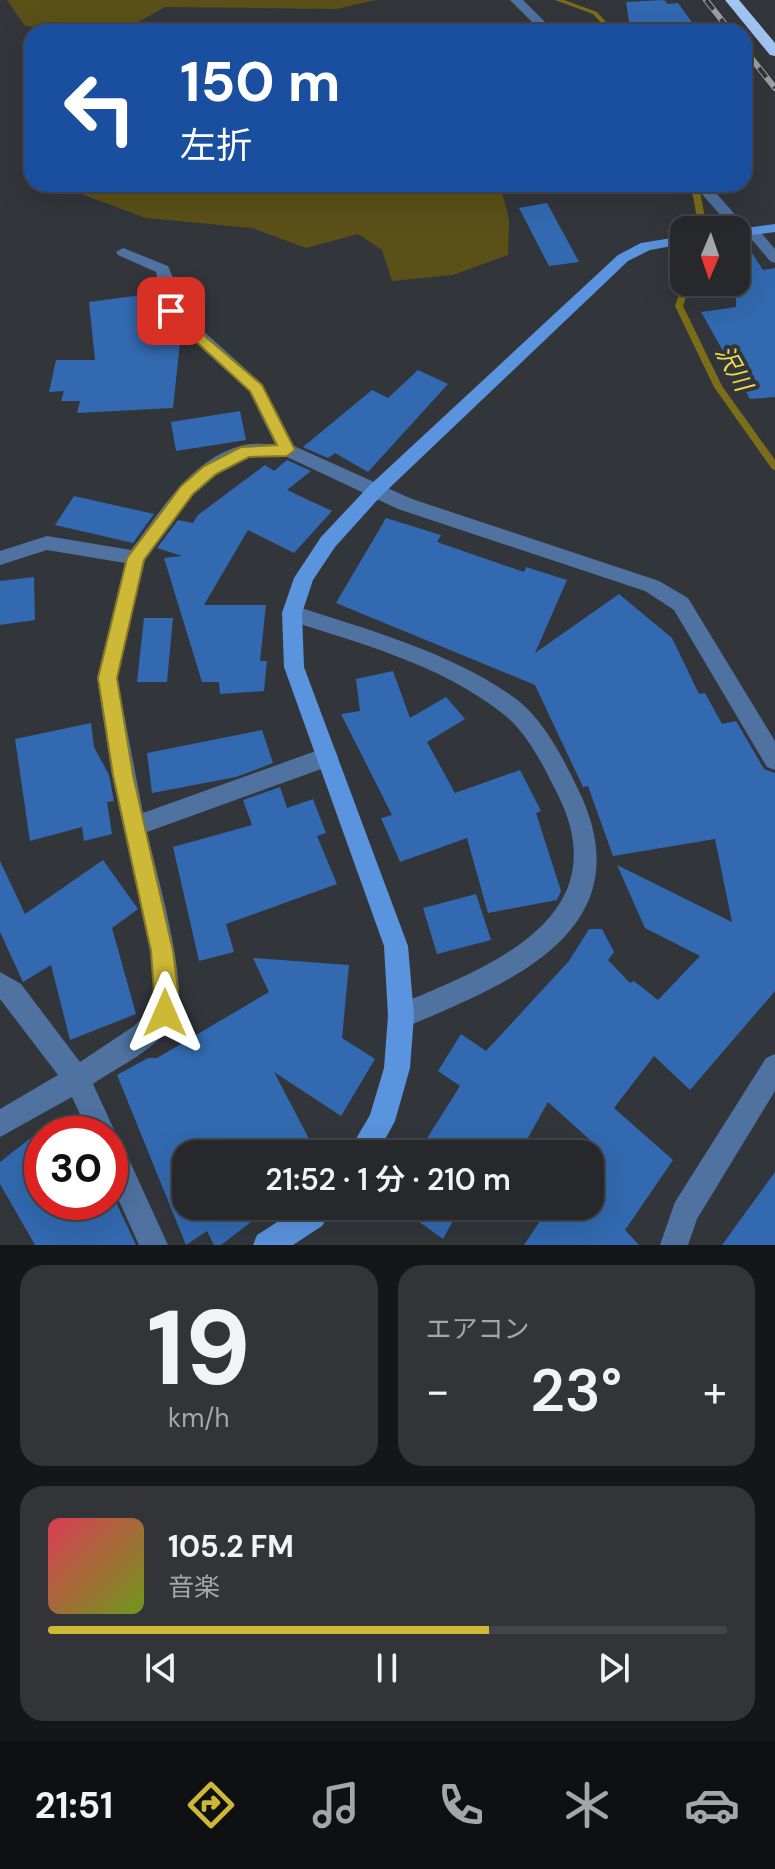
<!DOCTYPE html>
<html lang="ja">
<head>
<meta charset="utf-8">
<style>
  :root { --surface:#26282c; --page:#323438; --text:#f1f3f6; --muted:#a4a6a9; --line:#424448; --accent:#ceb837 }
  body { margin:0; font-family:"DM Sans","Noto Sans JP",sans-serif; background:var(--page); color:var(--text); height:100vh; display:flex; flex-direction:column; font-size:30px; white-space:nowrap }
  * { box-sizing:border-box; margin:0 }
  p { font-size:26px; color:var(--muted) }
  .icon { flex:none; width:44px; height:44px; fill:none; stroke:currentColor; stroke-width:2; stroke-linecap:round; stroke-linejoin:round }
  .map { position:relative; height:1245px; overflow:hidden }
  .drawer { display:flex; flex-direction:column; gap:20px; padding:20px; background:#151618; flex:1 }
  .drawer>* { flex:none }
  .hud { position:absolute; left:24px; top:24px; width:728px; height:168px; border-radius:24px; box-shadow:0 8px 32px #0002,0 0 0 2px var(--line); background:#1a4fa0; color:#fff; overflow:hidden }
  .needle { width:52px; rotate:182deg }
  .fabs { position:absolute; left:670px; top:216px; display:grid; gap:16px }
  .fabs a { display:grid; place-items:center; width:80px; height:80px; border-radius:16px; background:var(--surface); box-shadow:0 8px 32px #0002,0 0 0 2px var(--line); font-size:40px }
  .speed { position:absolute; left:24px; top:1116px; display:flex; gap:16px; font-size:40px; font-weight:700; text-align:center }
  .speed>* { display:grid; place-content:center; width:104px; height:104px; border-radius:50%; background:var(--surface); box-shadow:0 8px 32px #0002,0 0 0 2px var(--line); line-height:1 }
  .speed .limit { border:12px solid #d22; background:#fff; color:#111 }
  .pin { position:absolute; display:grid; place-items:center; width:68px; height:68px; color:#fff; margin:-34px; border-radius:16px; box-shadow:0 4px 12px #0006 }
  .me { position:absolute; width:88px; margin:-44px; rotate:0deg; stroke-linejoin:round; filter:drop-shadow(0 0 6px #0008) }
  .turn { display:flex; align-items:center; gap:28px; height:168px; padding:0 24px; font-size:36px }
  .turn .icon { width:104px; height:104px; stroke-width:2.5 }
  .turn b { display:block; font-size:56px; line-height:68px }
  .big { font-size:60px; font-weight:600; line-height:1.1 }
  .drawer .card { flex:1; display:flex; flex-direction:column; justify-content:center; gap:12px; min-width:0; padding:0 28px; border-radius:24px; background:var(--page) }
  .drawer .dial { align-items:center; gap:0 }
  .dial b { font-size:104px; line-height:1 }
  .song { display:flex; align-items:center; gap:24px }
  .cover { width:96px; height:96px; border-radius:12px; background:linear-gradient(135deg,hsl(350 70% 55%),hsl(80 70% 35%)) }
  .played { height:8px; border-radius:4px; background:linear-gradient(90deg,var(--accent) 65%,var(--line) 65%) }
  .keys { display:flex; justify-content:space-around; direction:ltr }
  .heat { display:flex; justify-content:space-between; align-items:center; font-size:44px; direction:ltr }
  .drawer .tiles { flex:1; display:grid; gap:20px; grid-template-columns:1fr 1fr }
  .card:last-child { grid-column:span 2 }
  .trip { position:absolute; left:172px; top:1140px; width:432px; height:80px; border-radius:24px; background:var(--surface); box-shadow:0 8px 32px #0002,0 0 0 2px var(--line); font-weight:600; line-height:80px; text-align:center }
  .menu { display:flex; height:128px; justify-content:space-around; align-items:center; background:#0f1012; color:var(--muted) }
  .menu .icon { width:56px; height:56px }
  .menu .active { color:var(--accent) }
  .menu b { font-size:36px; color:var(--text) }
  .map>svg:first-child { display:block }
  .green { fill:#5a5018 }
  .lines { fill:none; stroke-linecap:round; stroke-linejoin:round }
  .stream { fill:#7c6e19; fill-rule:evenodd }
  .building { fill:#3269b0 }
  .street { fill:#4f72a1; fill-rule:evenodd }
  .secondary { fill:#5a93de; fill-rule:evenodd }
  .highway { fill:#a1c4f1; fill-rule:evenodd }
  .rail-casing { stroke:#9c9fa3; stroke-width:6 }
  .rail { stroke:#32363b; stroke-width:4; stroke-dasharray:12; stroke-linecap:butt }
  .route { fill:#ceb837; stroke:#867824; stroke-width:2 }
  .labels { text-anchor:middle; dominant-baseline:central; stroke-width:8; stroke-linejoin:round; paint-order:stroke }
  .water-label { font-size:24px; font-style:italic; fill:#f1d94c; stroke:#32363b }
</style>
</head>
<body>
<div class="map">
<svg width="775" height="1245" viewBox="0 0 775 1245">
  <rect width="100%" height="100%" fill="#32363b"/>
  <path class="green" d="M7,0h369l-39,9 -172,-2 -44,25 -96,-6z
    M54,184h446l9,35 -1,36 -55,20 -61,6 -10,-31 -24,-16 -52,14 -54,-20 -106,-10z"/>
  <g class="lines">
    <path class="stream" d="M555,0h9l33,12 18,20h-6l-16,-18z
      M695,184l4,2 7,37 -4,2 -4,-2 -7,-37z
      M684,281l7,1 -8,24 39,80 53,74v10l-3,-1 -58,-82 -39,-81z"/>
  </g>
  <path class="building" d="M664,0l4,4 10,-1 21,29h-56l-13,-4 -4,-26z
    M547,203l32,59 -30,4 -30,-58z
    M743,239l20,31 12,-2v129l-25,2 -49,-87 35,-5v-67z
    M157,293l-2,40h26l-8,75 -96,5 3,-12h-19l3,-10 -15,1 7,-32h39l-6,-58z
    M418,370l30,14 -80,88 -33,-19 -7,5 -25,-11 69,-57 16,8z
    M240,411l6,29 -70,11 -5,-29z
    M287,460l24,11 -24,19 45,21 -38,42 -46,-23 -44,75h62l-6,56h7l-3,30 -44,3 -1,-12h-17l-38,-124 18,-2 -25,-8 21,-28 15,3 5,-8 67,-50 9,6z
    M74,496l80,18 -21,29 -78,-18z
    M386,518l55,17 -4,7 87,30 2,-5 41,13 -32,73 84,-59 53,44 27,56 6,-1 17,31 14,-3 28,48 11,4v218l-85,99 -36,-34 -40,52 59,52 -48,70 14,15h-115l26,-39h40v-66l-42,-38 -29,52h-102l43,-68 -22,-15 23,-37 25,17 83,-90 20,-32h13l12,23 -6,8 22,23 4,-2 24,19 42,-44 -55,-28 -28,-63 115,57 -17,-83 -102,17 -25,-70 -5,1 -48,-102 -199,-82z
    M34,577l1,43 -35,5v-44z
    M144,618h29l-6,64h-30z
    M393,671l17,47 36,-21 19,22 -38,23 28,51 65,-23 21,41 -5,2 25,78 -4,9 -69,13 -21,-75 -67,24 -19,-44 11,-3 -51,-101 19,-3 -4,-32z
    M91,723l3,24 15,28 5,26 -7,1 5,32 -28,7 -2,-14 -52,14 -15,-102z
    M262,730l11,33 -37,14 -84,16 -5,-40z
    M280,787l7,21 26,-9 13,34 -9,3 20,48 -111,40 8,28 -35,9 -26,-114 79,-22 -9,-25z
    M103,860l35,49 -26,19 24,86 -66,26 -19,-75 -28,17 -23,-50v-71l25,53z
    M476,894l15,46 -54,14 -14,-46z
    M253,958l96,7 -7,73 33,21 -34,57 -67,-44 43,82h-131v52h56l9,16 -30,23h-7l-7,-14 -21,14 -69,-170 31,-17h9l112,-66z
    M42,1129v73h74l20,43h-101l-35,-61v-22z
    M775,1172v73h-53z
    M397,1206h64l-18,33z"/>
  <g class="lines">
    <path class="street" d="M510,0h13l32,32h-13z
      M693,184h15l38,43h10l19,22v14l-5,-2 -22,-26h-10z
      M123,248l45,18 10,24 1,19 83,75 32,62 118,53 247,82 29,17 87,143v29l-8,-3 -93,-157 -29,-19 -247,-82 -113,-53 -36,1 -33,18 -23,20 -48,65 -28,118 26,135 184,-66 8,3 3,7 -3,7 -188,68c8,36 44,157 28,187 -15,29 -56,47 -82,65l23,50 -1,4 5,2 48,105h-29l-29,-64v-47h-21l-17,-37 -72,40v-28l58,-34 -58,-76v-27l21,12 59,78 54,-36 19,-19 1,-16 -4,-40 -38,-176 -15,-97 28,-115 -78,-13 -47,15v-14l47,-15 84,14c30,-39 61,-93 113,-105 10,-2 21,-1 31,-1l-26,-53 -84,-76 -9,-43 -38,-17 -2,-3z
      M292,605c76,25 157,46 223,93 28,21 47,58 62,89 72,144 -69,197 -176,242l-9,-4 -4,-9 4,-9c92,-38 230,-87 165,-214 -14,-28 -30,-61 -55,-80 -62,-49 -144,-70 -217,-94l-3,-6 3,-6z
      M775,1054v37l-78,128 -9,26h-28l15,-43 91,-144z"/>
    <path class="secondary" d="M775,224v8l-39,5v-7h-5z
      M684,236v8l-34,6 -22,11 -247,235 -46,51 -22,33 -11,33 2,54 104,279 6,70 -4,52 -15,53 -18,33h-30l23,-39 14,-47 4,-52 -4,-70 -100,-279 -2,-54 12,-35 27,-41 48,-51 249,-231 23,-12z
      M302,1206h32l-12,20 -29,19h-40l4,-10z"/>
    <path class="highway" d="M725,0h14l36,43v13l-5,-1z"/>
    <defs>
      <path id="rail" d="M706,0l25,32
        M744,49l31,39"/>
    </defs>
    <use href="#rail" class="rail-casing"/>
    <use href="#rail" class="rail"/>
  </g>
  <path class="route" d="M171,307l91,78 33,65 -8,6 -38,1 -33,17 -23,20 -49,66 -27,118 16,97 40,176 5,40 -5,30 -8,4 -9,-4 -5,-70 -38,-176 -15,-97 29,-120 54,-72 23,-20 37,-19 36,-2 -27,-54 -84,-77v-6z"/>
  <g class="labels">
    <g class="water-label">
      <text transform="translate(734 368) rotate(61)">沢川</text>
    </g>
  </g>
</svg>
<div class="fabs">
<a><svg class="needle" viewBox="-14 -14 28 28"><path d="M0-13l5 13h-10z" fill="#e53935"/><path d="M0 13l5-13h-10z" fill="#a4a6a9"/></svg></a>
</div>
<div class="speed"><div class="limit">30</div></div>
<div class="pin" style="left:171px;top:311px;background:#d93025"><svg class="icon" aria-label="arrive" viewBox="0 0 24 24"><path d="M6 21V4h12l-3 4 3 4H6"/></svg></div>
<svg class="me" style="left:165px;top:1013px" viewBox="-20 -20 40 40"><path d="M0-17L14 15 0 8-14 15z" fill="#ceb837" stroke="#fff" stroke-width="4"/></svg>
<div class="trip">21:52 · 1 分 · 210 m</div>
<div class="hud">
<div class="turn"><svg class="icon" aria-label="left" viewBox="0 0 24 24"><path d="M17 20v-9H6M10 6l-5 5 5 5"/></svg><div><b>150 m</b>左折</div></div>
</div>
</div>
<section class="drawer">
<div class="tiles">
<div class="card dial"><b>19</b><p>km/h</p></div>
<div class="card"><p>エアコン</p>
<div class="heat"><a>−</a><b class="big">23°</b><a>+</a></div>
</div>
<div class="card">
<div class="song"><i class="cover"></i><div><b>105.2 FM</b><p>音楽</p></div></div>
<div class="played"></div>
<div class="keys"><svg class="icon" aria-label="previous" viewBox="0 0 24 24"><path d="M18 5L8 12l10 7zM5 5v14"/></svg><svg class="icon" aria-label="pause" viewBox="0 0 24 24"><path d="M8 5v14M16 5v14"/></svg><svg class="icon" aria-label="next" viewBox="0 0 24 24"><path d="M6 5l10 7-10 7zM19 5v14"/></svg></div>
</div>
</div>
</section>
<nav class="menu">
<b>21:51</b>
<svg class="icon active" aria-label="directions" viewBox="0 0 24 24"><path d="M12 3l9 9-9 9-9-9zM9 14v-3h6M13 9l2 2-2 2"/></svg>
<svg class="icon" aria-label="music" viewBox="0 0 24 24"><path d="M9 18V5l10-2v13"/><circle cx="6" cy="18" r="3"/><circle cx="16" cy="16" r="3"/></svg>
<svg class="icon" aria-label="phone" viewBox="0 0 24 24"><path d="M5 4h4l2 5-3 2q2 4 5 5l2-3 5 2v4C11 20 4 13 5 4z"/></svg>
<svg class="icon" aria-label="climate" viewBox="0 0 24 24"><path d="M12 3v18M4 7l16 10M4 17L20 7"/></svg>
<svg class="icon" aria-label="car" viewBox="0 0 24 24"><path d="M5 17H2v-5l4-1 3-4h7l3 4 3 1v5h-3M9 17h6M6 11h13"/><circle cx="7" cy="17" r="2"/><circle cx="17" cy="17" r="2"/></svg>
</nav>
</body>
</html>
